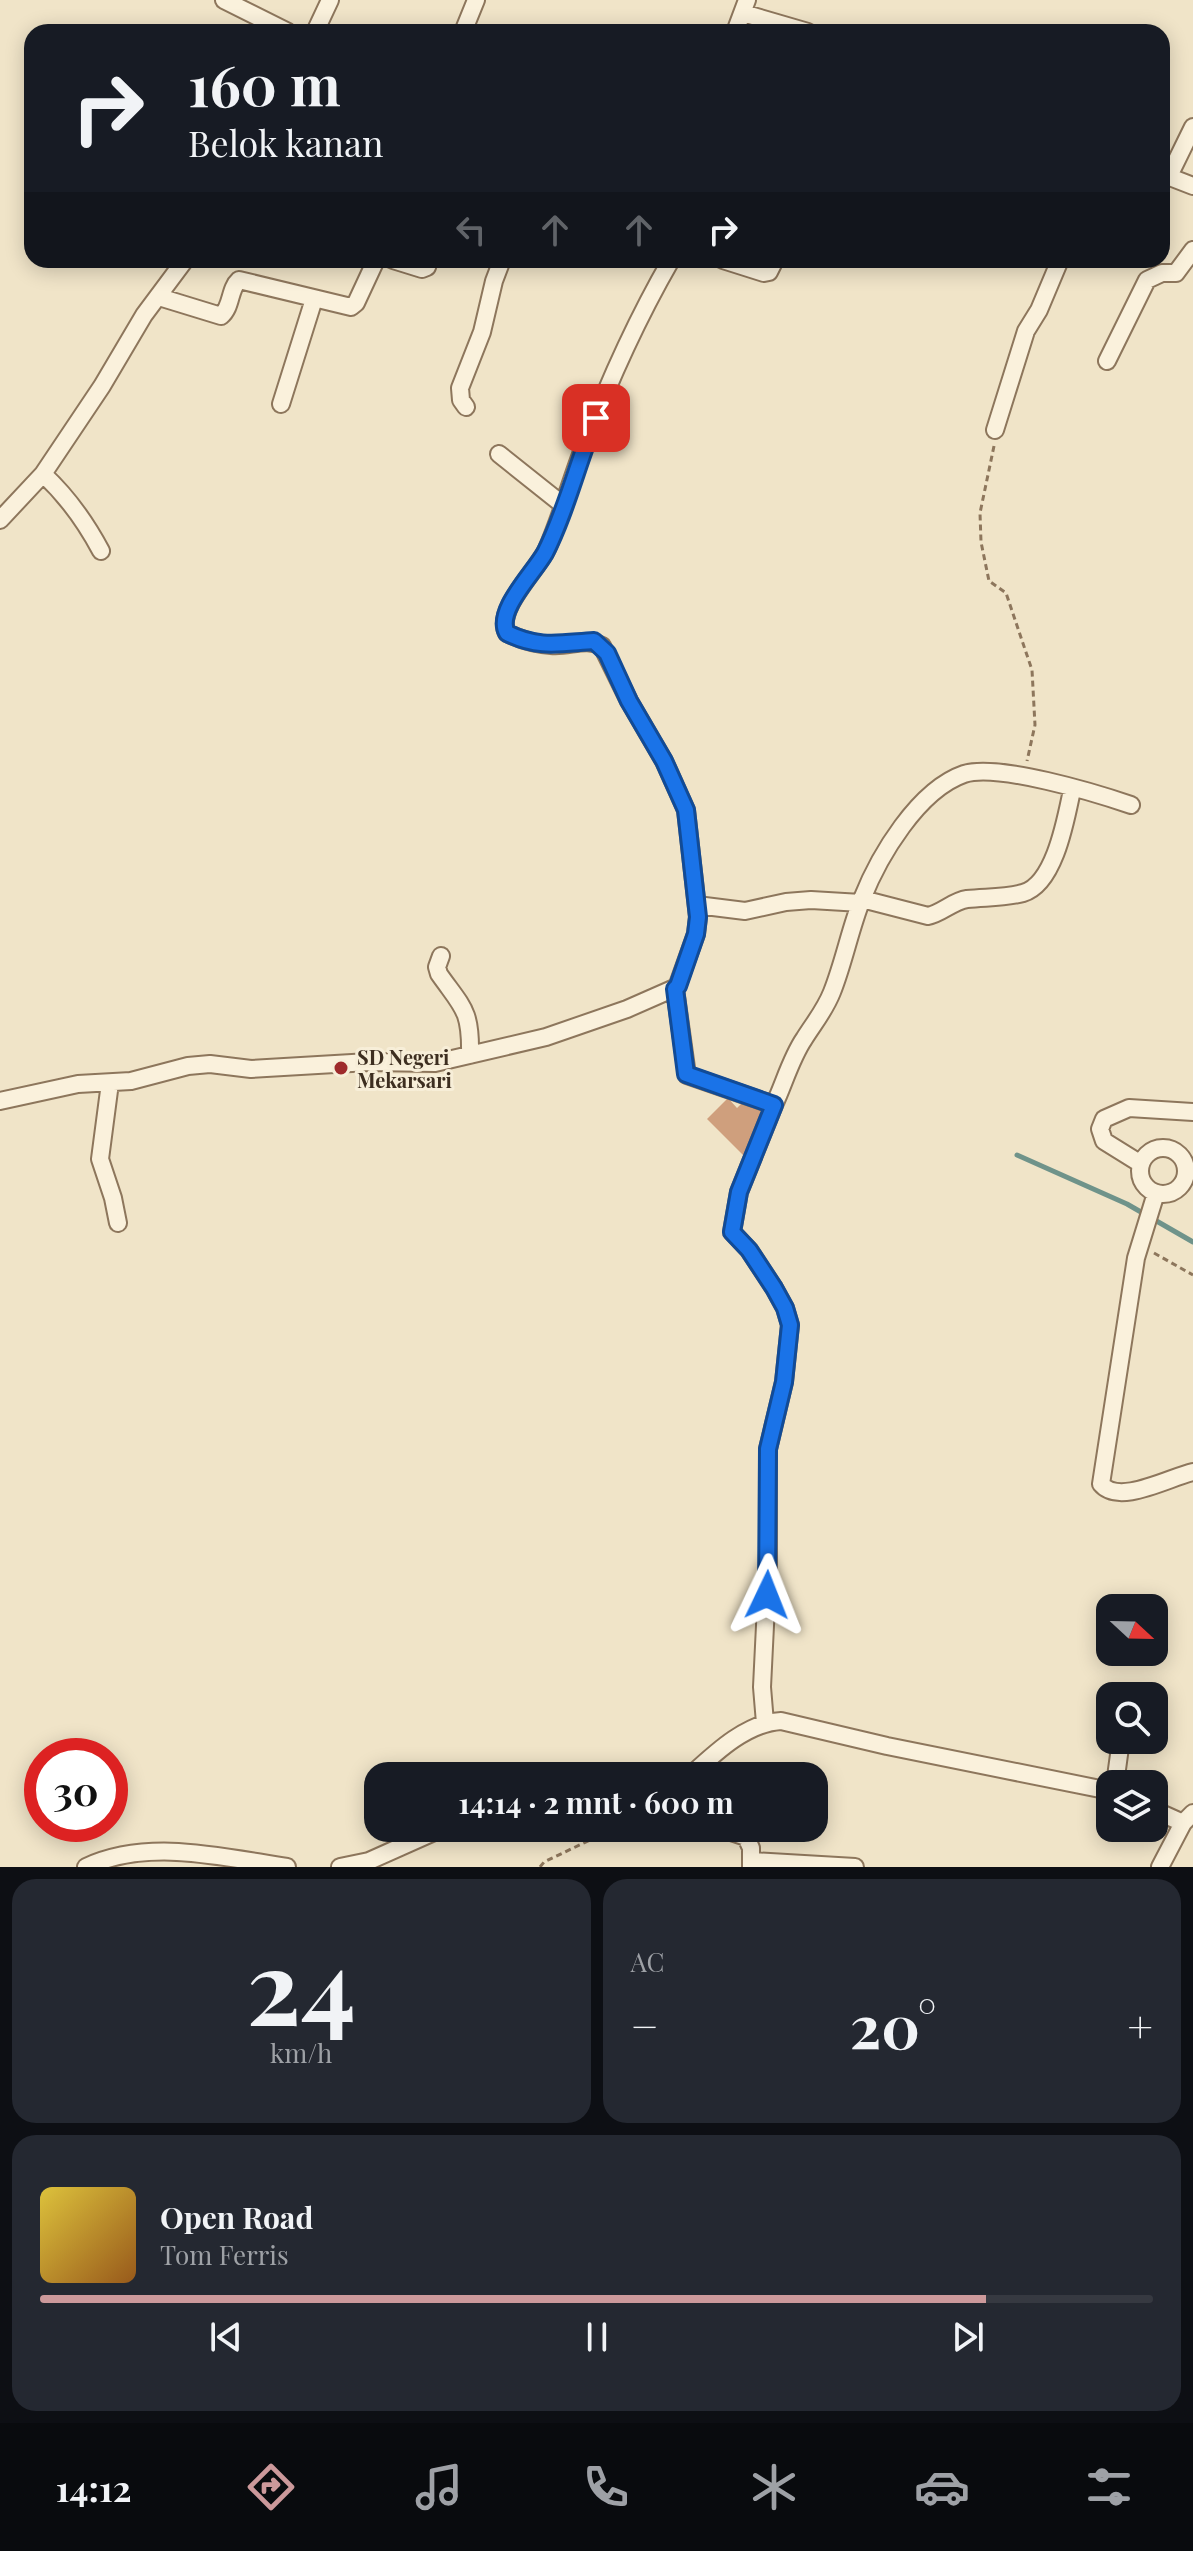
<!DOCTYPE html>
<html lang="id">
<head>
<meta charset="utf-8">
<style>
  :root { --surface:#171b24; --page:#242831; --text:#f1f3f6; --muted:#9ea1a6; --line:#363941; --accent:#cc999b }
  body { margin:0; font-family:"Playfair Display",serif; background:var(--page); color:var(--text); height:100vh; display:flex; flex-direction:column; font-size:30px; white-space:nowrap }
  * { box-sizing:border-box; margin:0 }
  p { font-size:26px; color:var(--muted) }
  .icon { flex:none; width:44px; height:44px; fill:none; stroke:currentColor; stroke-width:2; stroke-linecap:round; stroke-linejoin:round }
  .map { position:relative; height:1867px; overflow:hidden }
  .panel { display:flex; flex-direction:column; gap:12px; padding:12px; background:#0d0f14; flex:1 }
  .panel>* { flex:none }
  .guide { position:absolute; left:24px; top:24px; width:1146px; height:244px; border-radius:24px; box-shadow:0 4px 20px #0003; background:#171b24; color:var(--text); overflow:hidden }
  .needle { width:52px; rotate:112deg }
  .controls { position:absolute; left:1096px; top:1594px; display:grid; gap:16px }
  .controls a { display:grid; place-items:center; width:72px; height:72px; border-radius:16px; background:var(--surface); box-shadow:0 4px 20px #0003; font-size:40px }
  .speed { position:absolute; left:24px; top:1738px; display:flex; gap:16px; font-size:40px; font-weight:700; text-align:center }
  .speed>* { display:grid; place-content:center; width:104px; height:104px; border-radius:50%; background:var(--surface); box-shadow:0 4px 20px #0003; line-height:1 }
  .speed .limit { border:12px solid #d22; background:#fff; color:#111 }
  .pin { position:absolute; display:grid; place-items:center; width:68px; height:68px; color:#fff; margin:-34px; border-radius:16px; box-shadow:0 4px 12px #0006 }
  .me { position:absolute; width:88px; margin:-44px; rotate:2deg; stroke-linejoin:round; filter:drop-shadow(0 0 6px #0008) }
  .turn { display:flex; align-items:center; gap:28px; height:168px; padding:0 32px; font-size:36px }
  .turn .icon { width:104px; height:104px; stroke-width:2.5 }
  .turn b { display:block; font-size:56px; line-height:68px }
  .lanes { display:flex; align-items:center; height:76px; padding:0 32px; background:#0003; justify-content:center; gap:40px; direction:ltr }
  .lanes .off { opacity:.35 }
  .big { font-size:60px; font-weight:700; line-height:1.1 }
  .panel .widget { flex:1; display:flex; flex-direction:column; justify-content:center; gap:12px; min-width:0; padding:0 28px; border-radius:24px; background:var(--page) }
  .panel .dial { align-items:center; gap:0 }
  .dial b { font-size:104px; line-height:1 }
  .song { display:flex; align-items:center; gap:24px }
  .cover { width:96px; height:96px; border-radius:12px; background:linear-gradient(135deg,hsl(50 70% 55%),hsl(30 70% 35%)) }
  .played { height:8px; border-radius:4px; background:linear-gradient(90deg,var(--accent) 85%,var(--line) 85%) }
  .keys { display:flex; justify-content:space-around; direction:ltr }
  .heat { display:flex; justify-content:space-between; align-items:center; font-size:44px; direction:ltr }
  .panel .tiles { flex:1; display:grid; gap:12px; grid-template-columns:1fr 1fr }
  .widget:last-child { grid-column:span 2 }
  .trip { position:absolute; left:364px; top:1762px; width:464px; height:80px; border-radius:24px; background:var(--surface); box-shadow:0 4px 20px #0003; font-weight:700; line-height:80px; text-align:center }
  .dock { display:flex; height:128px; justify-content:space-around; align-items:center; background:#090b0e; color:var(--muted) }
  .dock .icon { width:56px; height:56px }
  .dock .active { color:var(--accent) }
  .dock b { font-size:36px; color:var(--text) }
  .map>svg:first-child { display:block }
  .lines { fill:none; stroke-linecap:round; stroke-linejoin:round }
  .stream { stroke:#6f938a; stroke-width:5 }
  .building { fill:#cf9f7d }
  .minor-casing { stroke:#8d765c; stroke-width:20 }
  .path { stroke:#8d765c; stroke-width:3; stroke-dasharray:6 4; stroke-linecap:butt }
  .minor { stroke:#faf1dc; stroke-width:16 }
  .route-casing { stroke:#114b97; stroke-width:20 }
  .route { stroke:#1a73e8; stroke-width:14 }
  .poi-dot { fill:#9e2a2b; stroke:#f7eed8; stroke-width:3 }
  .labels { text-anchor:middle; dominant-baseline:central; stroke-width:6; stroke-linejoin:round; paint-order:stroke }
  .poi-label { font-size:20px; font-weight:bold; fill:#3d2e20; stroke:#f7eed8; text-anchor:start }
</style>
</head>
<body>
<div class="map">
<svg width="1193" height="1867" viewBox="0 0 1193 1867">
  <rect width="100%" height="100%" fill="#f0e4c8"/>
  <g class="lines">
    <path class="stream" d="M1017,1155l110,49 66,38"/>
  </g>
  <path class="building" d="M748,1097l20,20 -4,17 -21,21 -36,-36 21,-21 9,10z"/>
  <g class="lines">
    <defs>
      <path id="minor" d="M224,0l64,32
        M743,13l65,19
        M315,32l15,-32
        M463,32l13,-32
        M735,32l12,-32
        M1162,174l31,12
        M1169,176l24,-49
        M393,260l29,9 5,-2 2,-7
        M723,260l41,13 5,-1 6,-12
        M159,297l62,19c11,-9 8,-27 18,-36l112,27 5,-4 20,-43
        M1107,361l40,-81 15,-7h14l17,-23
        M281,404l33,-105
        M466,407l-5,-7 -1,-12 22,-56 12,-51 8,-21
        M995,430l31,-99 13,-21 21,-50
        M499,454l64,51
        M43,474c25,23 42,47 58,77
        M0,520l43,-46 59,-88 42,-71 41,-55
        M862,899l66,17c14,-3 25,-15 39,-17 19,-2 38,-1 56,-6 32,-9 43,-75 49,-103
        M697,905l48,6 41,-9 25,-2 50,3
        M441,956l-4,11 2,7c24,34 32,36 31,81
        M675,989l12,86 87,30 -35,87 -7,40 17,18 25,38 11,20 5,17 -6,57 -16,67v115l-6,123 3,36
        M110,1083l-10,76 13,39 5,25
        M0,1101l78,-17 53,-3 57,-15 22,-2 41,5 118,-7 66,1 111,-26 81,-28 50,-22 19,-53 2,-17 -12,-107 -22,-49 -35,-60 -27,-55c-16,-9 -33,1 -51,-1 -15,-1 -30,-5 -44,-12 -12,-23 29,-61 40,-84 15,-34 24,-70 38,-105 24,-63 52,-125 86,-184
        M774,1105c10,-21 17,-47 30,-66 10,-16 21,-29 28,-47 12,-30 18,-63 30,-93 17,-43 56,-109 102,-125 33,-11 132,19 167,31
        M1140 1171a23 23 0 1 1 46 0a23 23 0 1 1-46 0Z
        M1141,1164l-37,-23 -4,-12 4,-10 25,-11 64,4
        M1156,1193l-20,65 -35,226c18,22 69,-7 92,-12
        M690,1776c25,-23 56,-53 91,-55l106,25 223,45
        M1115,1784l6,-44
        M1154,1810l29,13
        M719,1828l27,9 5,11v19
        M752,1861l103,6
        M86,1867c62,-29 136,-10 201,0
        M340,1867l29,-6 74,-33
        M1160,1867l23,-44 10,-10"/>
    </defs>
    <use href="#minor" class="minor-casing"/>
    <path class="path" d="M994,446l-14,67 1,29 8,39 17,12 26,77 3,55 -8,36
      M1154,1253l39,22
      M540,1867l4,-5 71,-34"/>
    <use href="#minor" class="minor"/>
  </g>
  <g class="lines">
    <defs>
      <path id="route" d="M596,418c-18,43 -30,94 -51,135 -12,21 -50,58 -38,80 32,16 54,10 87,8l13,12 22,48 35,60 22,49 12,107 -2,17 -18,52 -3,3 11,85 88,31 -35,87 -7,40 17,18 25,38 11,20 5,17 -6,57 -16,67 -1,146"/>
    </defs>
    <use href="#route" class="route-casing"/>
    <use href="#route" class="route"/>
  </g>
  <circle class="poi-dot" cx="341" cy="1068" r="8"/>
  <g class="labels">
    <g class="poi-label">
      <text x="357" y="1056">SD Negeri<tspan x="357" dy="23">Mekarsari</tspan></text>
    </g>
  </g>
</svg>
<div class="controls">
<a><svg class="needle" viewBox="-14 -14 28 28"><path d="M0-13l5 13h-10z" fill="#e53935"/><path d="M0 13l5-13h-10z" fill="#9ea1a6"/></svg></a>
<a><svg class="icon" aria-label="search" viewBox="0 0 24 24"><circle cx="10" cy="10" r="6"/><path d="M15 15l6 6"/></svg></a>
<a><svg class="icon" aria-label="layers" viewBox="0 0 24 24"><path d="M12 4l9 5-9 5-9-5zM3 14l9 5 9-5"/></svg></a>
</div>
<div class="speed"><div class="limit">30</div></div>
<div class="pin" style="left:596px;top:418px;background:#d93025"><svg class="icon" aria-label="arrive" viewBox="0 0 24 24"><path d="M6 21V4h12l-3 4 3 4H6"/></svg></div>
<svg class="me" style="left:767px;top:1595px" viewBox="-20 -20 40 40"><path d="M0-17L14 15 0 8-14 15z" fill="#1a73e8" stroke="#fff" stroke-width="4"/></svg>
<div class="trip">14:14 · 2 mnt · 600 m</div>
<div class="guide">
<div class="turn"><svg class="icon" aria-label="right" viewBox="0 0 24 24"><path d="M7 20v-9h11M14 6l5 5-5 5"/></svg><div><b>160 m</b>Belok kanan</div></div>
<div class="lanes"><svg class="icon off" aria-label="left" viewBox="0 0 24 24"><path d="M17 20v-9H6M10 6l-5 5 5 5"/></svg><svg class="icon off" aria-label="ahead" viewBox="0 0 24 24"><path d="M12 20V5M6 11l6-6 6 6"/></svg><svg class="icon off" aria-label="ahead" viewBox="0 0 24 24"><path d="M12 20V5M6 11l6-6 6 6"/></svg><svg class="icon" aria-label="right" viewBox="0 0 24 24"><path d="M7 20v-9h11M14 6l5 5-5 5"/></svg></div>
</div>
</div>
<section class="panel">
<div class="tiles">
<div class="widget dial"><b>24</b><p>km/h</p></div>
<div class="widget"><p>AC</p>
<div class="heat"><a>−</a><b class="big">20°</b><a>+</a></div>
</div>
<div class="widget">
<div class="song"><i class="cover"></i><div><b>Open Road</b><p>Tom Ferris</p></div></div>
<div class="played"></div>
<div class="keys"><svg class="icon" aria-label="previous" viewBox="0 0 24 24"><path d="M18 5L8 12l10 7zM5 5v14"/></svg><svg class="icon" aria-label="pause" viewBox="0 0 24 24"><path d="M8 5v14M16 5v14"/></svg><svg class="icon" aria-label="next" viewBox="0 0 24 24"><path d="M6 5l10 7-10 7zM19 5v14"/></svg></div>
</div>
</div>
</section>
<nav class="dock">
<b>14:12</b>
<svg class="icon active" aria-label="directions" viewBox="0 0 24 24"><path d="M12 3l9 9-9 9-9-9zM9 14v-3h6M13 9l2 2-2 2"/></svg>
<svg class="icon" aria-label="music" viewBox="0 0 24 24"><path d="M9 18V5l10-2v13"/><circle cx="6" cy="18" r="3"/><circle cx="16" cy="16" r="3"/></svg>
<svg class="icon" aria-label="phone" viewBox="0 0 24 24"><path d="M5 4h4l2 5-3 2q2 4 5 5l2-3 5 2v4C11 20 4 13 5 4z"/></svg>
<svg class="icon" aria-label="climate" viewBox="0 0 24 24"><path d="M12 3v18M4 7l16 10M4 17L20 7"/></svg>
<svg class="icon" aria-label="car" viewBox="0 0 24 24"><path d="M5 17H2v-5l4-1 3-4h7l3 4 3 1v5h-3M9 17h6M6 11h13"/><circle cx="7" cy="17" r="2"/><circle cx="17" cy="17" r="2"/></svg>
<svg class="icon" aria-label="filters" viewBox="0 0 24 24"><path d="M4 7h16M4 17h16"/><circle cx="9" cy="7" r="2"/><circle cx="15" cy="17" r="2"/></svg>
</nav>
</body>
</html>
